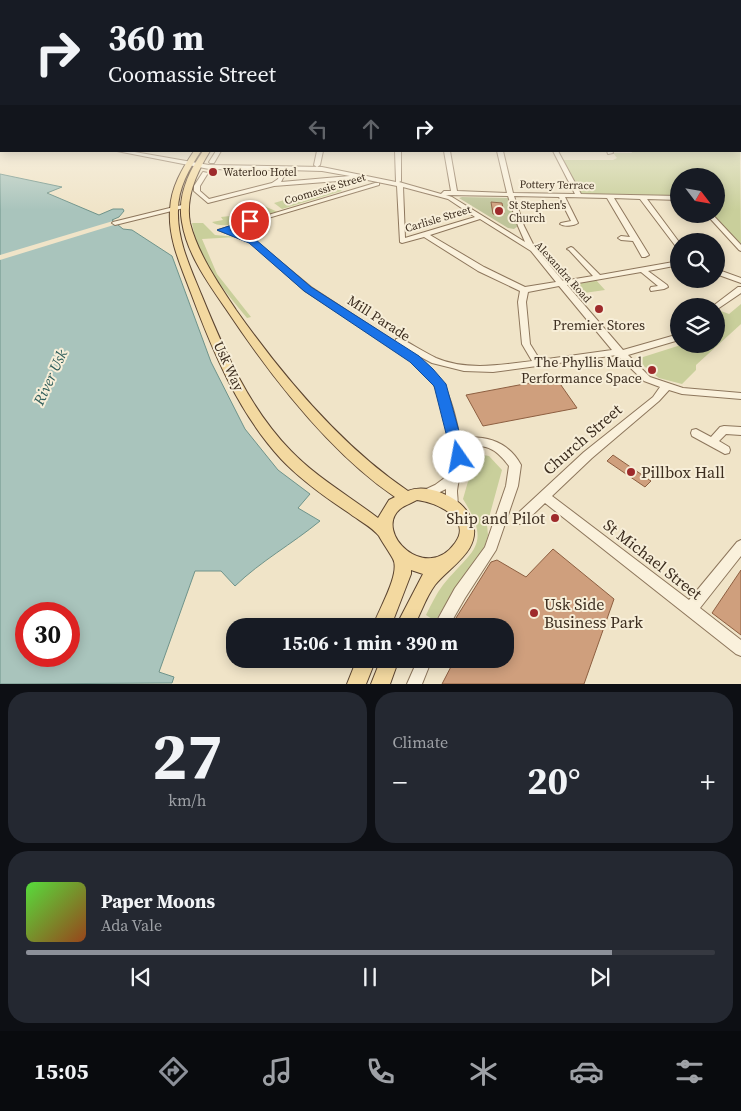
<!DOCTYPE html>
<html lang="en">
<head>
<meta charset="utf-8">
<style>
  :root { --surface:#171b24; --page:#242831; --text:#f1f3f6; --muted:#9ea1a6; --line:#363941; --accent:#8c9099 }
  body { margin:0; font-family:"Source Serif 4",serif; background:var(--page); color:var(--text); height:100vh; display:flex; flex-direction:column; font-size:19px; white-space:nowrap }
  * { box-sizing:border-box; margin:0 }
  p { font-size:16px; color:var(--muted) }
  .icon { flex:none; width:28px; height:28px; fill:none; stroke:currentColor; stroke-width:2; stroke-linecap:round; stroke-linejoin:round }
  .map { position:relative; height:684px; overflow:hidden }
  .details { display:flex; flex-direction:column; gap:8px; padding:8px; background:#0d0f14; flex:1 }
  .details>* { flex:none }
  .banner { position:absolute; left:0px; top:0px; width:741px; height:152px; box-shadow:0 2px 12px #0003; background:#171b24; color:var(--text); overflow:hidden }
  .needle { width:32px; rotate:121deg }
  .buttons { position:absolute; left:670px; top:168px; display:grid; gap:10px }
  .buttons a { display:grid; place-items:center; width:55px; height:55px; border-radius:50%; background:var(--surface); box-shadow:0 2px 12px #0003; font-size:25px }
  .speed { position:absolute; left:15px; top:602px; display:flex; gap:10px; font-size:25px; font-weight:700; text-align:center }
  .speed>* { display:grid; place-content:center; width:65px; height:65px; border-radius:50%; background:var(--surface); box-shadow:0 2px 12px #0003; line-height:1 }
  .speed .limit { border:8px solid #d22; background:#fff; color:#111 }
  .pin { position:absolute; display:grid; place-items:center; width:42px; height:42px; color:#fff; margin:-21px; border:2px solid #fff; border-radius:50%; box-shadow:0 1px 5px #0007 }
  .me { position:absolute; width:55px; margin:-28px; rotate:348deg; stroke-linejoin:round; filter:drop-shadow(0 0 4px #0008) }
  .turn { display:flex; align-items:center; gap:18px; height:105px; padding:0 25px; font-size:22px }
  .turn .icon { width:65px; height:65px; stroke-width:2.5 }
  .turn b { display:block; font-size:35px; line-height:42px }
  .lanes { display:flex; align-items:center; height:48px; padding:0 25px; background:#0003; justify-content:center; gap:25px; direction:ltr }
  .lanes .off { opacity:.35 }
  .big { font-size:38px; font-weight:700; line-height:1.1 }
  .details .widget { flex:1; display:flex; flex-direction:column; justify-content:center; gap:8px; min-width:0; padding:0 18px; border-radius:20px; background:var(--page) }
  .details .dial { align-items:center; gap:0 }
  .dial b { font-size:65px; line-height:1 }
  .song { display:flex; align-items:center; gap:15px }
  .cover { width:60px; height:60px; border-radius:8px; background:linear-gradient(135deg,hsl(110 70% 55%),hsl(20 70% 35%)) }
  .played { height:5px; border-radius:2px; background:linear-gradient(90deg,var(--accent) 85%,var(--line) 85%) }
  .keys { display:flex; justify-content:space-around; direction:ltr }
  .heat { display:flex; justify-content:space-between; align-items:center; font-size:28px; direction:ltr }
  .details .tiles { flex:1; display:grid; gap:8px; grid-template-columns:1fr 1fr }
  .widget:last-child { grid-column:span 2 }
  .trip { position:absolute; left:226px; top:618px; width:288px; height:50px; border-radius:20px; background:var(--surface); box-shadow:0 2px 12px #0003; font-weight:700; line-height:50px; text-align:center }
  .tab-bar { display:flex; height:80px; justify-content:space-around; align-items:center; background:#090b0e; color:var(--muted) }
  .tab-bar .icon { width:35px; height:35px }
  .tab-bar .active { color:var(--accent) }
  .tab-bar b { font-size:22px; color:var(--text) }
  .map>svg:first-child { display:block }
  .green { fill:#c9cf9b }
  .cemetery { fill:#bfc49a }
  .water { fill:#a9c4bc; stroke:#6f938a; fill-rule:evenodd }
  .pier { fill:#f0e4c8 }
  .building { fill:#cf9f7d; stroke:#8d5f41 }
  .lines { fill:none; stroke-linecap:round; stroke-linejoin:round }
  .minor-casing { stroke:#8d765c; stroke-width:2 }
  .major-casing { stroke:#5b4430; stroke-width:2 }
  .minor { fill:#faf1dc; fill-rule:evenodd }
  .major { fill:#f3d9a0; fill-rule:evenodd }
  .route { fill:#1a73e8; stroke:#114b97 }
  .poi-dot { fill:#9e2a2b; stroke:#f7eed8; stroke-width:2 }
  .labels { text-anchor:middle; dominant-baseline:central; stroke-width:4; stroke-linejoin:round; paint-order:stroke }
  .far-poi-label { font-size:11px; fill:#3d2e20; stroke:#f7eed8; text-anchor:start }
  .far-street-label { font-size:11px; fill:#3d2e20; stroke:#f7eed8 }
  .street-label { font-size:14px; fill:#3d2e20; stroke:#f7eed8 }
  .poi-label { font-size:14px; fill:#3d2e20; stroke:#f7eed8 }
  .water-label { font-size:15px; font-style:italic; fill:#2f5d5a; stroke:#f7eed8 }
  .near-street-label { font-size:16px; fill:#3d2e20; stroke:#f7eed8 }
  .near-poi-label { font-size:16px; fill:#3d2e20; stroke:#f7eed8; text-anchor:start }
</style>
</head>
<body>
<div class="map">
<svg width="741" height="684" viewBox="0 0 741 684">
  <rect width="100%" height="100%" fill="#f0e4c8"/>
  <path class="green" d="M740,143l1,106 -32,-35h7v-38h-37v22l-100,-2 -19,-36h53l4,-2 -4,-5h19l-1,-2h109z
    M334,184l8,7 -60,18 -8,-6 24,-7 10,1 -2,-3 3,-1 -1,-2z
    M264,206l14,6c-13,4 -55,20 -66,10l11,-2 -2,-3 9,-1z
    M192,223h11l12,12 22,2 -35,2 15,35 34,43 -4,1c-23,-28 -49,-57 -55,-95z
    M596,280l9,10 -28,4 -8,-10z
    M741,304v20l-45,41v5l-14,14 -23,-6 -19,-15v-5l44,-14h32v-28l5,-5 8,3z
    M478,454l11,2 13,14 -15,55 1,10 -6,20 -26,33 -21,33 -9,-6c5,-10 10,-21 17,-30 29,-36 50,-38 20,-86l12,-42z"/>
  <path class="cemetery" d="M462,197l48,1 8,28 -4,3 -6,-1 -49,-30z"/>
  <path class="water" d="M0,174l62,13 -15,6 52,22 14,-6h10l1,2 -5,6 -7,3 11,9 9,1 40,26 39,106 34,67 33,41 32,24 -12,14 22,13c-28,23 -59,40 -85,65l-14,-15h-26l-36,101 15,5 -2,6 -172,1zM26,614h43v42h-43z"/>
  <path class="pier" d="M113,221l4,3 -117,36v-5z"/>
  <path class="building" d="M491,202l11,1 2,11h-11z
    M556,378l21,30 -94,18 -17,-31z
    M613,455l38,26 -6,6 -38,-26z
    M553,549l61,50 -30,85h-142l13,-25h50v-33h-54l40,-64 6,-2 29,17z
    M741,570v65l-29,-22z"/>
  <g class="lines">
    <defs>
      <path id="minor" d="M740,116h1v2h-1z
        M0,137l1,1v2l-1,1z
        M117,151h12l80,14 113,2 74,15 -1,-31h6v30l-2,1 42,12 3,-3h7l-7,-40h6l7,40 50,2 -10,-42h6l10,42 62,1 -22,-43h5l23,43 98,2v4l-32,-1 32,43v7l-2,-1 -37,-49 -26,-1 35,57 -4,2h-3l-9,-16 -12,-1 -3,-2 3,-2 9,1 -23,-39 -42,-1 13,26c-4,3 -14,4 -18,1l1,-1 10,-2 -12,-24 -45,-1 10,30 11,22 28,33 30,-5 -24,-26 -2,-1 4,-2 2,1 27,27 79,-14v4l-31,6 19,14 1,2 -4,2 -13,2 -1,-2 1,-2 7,-1 -17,-14 -74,13 56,65 56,-16v6l-51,15 22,22 33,11 58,5v6l-59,-5 -13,-4 -10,11 -67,57 -40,38 137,104 48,-58 4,-2v16l-41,52 41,32v16l-5,-2 -191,-151 -21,20 -4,1 -4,-1 -2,-4 2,-4 68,-63 69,-55 7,-10 -16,-6 -27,-26 -124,17 -29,-1 -32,-8 -30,-16c42,26 48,44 58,91 25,-3 48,3 61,27l-3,21 -22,64 -31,48 -16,28h-15l21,-38 30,-41 21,-61 3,-20c-14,-19 -24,-22 -47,-20 3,16 -3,29 -5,45 0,6 2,11 -1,17l-4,1 -4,-1 -2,-10v-9l-20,10 -4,-2 -2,-3 2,-3 13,-6 15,-11 3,-15 -4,-26 -12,-43 -9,-14 -16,-15 -107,-70 -55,-49 -32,-12 157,-47h4v2l-151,45 26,10 57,47 84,55 1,-3h6c11,6 22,13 34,19 30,13 65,7 96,3l-10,-17 -4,-42 2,-11 -42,-20 -54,-34 -22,6 -2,-1 -3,-56 -44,-9v2l-2,1 -77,6 -66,17 -14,-12v-5l9,-14 5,1 -8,13v5l9,8 63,-16 6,-4 3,-9 -72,-1zM287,170l35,1 28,5 -69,6zM403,187l45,12 27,18 -70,21zM446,195l62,1 10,30 7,16 -73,-45zM480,219l51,32 25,31 -31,5 -41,-20 -54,-32zM559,286l53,64 -72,10 -10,-16 -4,-42 2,-10z
        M216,151h5l-7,12h-4l-1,-1z
        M317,151h6l-3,14 -3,2 -3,-2z
        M607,151h5l1,2 -5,1z
        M186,204l2,1v2l-73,18 -3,-2 1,-1z
        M706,214h6l29,31v6l-2,-1z
        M716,269l25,9v5l-25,-9z
        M738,287h3v6l-25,17v-4h-3z
        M724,426l17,1v8l-15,-1 -7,7 10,6 1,3 -1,3 -4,1 -33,-18 -1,-3 1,-3 4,-1 15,8 9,-10z
        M418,659h14l-10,25h-15z"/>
      <path id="major" d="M194,151h7c-12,18 -23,37 -23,59 -1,30 12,57 23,84 23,56 47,113 90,157 25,26 58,45 87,67l11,-18 6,-3c-66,-45 -125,-122 -169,-188 -18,-26 -39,-55 -44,-87 -5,-26 7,-51 21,-71h7c-13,21 -25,46 -20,72 8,31 28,60 46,87 46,65 105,136 172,181 14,-6 32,0 44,7 9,5 16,13 20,22 11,30 -22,46 -37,65 -9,12 -14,28 -21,41h-18l27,-52 -12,-4v4l-20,52h-18c5,-15 28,-53 20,-67 -2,-4 -12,-19 -14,-23 -7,-9 -21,-16 -30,-23 -24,-16 -48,-33 -68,-54 -43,-47 -68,-107 -90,-166 -10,-27 -23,-54 -21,-83 1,-23 12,-41 24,-59zM417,500c19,2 56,19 38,43 -29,41 -82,-11 -55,-34 5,-4 12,-6 17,-9z
        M357,659h19l-10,25h-19z
        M381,659h18l-9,25h-19z"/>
    </defs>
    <use href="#minor" class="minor-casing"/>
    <use href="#major" class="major-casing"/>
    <use href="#minor" class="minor"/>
    <use href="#major" class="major"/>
  </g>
  <linearGradient id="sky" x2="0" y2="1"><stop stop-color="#8fbad6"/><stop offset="0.54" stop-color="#f8f3e6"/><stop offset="1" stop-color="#f8f3e6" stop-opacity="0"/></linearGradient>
  <rect width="741" height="210" fill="url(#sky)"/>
  <path class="route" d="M250,219h4v4l-24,7 25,9 56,48 108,69 14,13 13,15 20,73 -2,4h-10l-2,-4 -18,-71 -24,-24 -106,-71 -55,-48 -32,-13z"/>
  <g class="poi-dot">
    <circle cx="213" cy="172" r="5"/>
    <circle cx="499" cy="211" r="5"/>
    <circle cx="599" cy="309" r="5"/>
    <circle cx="652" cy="370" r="5"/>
    <circle cx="631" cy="472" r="5"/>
    <circle cx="555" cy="518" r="5"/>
    <circle cx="534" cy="613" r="5"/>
  </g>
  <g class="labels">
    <g class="far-poi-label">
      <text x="223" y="172">Waterloo Hotel</text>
      <text x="509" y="205">St Stephen's<tspan x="509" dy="13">Church</tspan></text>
    </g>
    <g class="far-street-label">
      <text transform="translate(557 185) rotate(1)">Pottery Terrace</text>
      <text transform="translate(325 189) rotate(-17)">Coomassie Street</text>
      <text transform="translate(438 219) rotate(-17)">Carlisle Street</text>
      <text transform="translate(563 272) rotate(48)">Alexandra Road</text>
    </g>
    <g class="street-label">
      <text transform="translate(379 318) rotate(33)">Mill Parade</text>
      <text transform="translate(229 366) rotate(65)">Usk Way</text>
    </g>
    <g class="poi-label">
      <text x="599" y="325">Premier Stores</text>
      <text x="642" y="362" text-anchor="end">The Phyllis Maud<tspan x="642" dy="16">Performance Space</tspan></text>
    </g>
    <g class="water-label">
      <text transform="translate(50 377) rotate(-65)">River Usk</text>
    </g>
    <g class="near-street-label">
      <text transform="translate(582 439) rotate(-41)">Church Street</text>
      <text transform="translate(653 559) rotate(38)">St Michael Street</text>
    </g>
    <g class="near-poi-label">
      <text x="641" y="472">Pillbox Hall</text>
      <text x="545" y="518" text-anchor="end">Ship and Pilot</text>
      <text x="544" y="604">Usk Side<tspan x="544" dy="18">Business Park</tspan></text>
    </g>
  </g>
</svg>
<div class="buttons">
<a><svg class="needle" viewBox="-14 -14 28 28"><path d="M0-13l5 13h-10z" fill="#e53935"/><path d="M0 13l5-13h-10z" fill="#9ea1a6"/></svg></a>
<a><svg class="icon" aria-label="search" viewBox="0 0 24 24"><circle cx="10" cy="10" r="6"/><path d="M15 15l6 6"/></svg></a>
<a><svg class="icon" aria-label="layers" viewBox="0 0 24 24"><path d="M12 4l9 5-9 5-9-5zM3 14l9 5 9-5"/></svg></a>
</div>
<div class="speed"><div class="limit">30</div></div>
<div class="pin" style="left:250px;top:221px;background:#d93025"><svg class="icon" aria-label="arrive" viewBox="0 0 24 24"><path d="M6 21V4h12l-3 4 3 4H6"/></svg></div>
<svg class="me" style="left:459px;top:457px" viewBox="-20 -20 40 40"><circle r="19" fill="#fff"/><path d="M0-13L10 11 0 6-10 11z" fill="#1a73e8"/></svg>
<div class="trip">15:06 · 1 min · 390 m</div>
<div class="banner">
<div class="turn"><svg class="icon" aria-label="right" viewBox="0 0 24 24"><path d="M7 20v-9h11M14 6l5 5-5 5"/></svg><div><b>360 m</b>Coomassie Street</div></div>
<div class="lanes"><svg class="icon off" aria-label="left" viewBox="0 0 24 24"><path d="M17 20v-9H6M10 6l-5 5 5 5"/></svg><svg class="icon off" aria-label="ahead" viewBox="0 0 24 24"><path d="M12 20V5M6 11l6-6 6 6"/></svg><svg class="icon" aria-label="right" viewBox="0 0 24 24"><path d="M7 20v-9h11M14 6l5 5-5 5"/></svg></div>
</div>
</div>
<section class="details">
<div class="tiles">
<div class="widget dial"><b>27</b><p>km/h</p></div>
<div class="widget"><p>Climate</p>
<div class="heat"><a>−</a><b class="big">20°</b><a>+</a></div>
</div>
<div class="widget">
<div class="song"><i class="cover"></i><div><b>Paper Moons</b><p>Ada Vale</p></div></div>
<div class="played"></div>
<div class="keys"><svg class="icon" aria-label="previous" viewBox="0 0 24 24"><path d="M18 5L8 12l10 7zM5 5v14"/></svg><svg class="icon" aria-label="pause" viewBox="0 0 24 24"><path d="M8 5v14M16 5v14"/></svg><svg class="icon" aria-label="next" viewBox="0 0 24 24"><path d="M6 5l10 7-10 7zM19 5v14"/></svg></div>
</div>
</div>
</section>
<nav class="tab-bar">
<b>15:05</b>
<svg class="icon active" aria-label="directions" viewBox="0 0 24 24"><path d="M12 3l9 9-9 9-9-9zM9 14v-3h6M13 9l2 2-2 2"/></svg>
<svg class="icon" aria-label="music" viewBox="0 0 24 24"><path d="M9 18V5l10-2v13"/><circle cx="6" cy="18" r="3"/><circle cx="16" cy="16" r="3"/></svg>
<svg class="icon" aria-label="phone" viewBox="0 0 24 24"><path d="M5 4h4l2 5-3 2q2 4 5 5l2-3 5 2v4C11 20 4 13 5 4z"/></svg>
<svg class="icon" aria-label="climate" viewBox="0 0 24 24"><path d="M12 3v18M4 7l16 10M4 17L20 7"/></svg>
<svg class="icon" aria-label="car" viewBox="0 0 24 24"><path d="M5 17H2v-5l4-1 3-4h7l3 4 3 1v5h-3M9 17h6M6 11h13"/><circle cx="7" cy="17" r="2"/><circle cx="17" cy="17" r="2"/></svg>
<svg class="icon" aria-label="filters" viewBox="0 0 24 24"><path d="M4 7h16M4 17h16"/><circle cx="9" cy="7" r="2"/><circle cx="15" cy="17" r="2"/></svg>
</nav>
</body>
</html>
